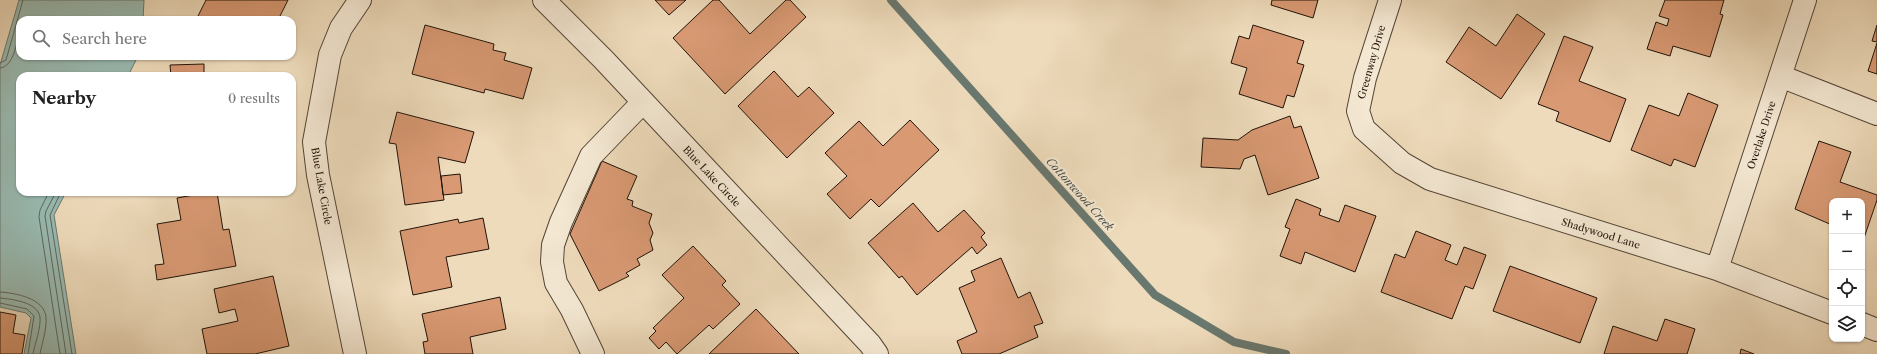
<!DOCTYPE html>
<meta charset="utf-8">
<style>
body{margin:0;font-family:"Libre Caslon Text",serif;background:#f2f2f2;color:#222}
.controls{position:absolute;right:12px;bottom:12px;display:grid;overflow:hidden;border-radius:8px;box-shadow:0 1px 3px #0004}
.controls button{width:36px;height:36px;display:grid;place-items:center;padding:0;border:0;border-bottom:1px solid #e0e0e0;background:#fff;color:#222;font:20px sans-serif}
.list{margin:0;padding:0;list-style:none}
h2{display:flex;justify-content:space-between;align-items:center;height:52px;margin:0;padding:0 16px;font-size:17px}
h2 small{font-size:13px;font-weight:400;color:#767676}
.icon{flex:none;width:22px;height:22px;fill:none;stroke:currentColor;stroke-width:2;stroke-linecap:round;stroke-linejoin:round}
.map{position:relative;flex:none;width:1877px;height:354px;overflow:hidden}
.search{position:absolute;background:#fff;box-shadow:0 1px 3px #0004;left:16px;top:16px;width:280px;height:44px;display:flex;align-items:center;gap:10px;box-sizing:border-box;padding:0 14px;border-radius:12px;color:#767676;font-size:15px}
.panel{position:absolute;background:#fff;box-shadow:0 1px 3px #0004;left:16px;top:72px;width:280px;height:124px;border-radius:12px}
.map>svg:first-child{display:block}
.water{fill:#99bbb3;stroke:#69786f}
.lines{fill:none;stroke-linecap:round;stroke-linejoin:round}
.shore{stroke:#5c675e;stroke-width:1}
.stream{stroke:#69786f;stroke-width:8}
.building{fill:#d89973;stroke:#201309}
.minor-casing{stroke:#544536;stroke-width:24}
.minor{stroke:#f4e8d3;stroke-width:22}
.labels{text-anchor:middle;stroke-width:4;stroke-linejoin:round;paint-order:stroke}
.street-label{font-size:10px;fill:#201309;stroke:#f4e8d3}
.water-label{font-size:11px;font-style:italic;fill:#4a4e44;stroke:#f4e8d3}
</style>
<div class="map">
<svg width="1877" height="354" viewBox="0 0 1877 354">
<rect width="100%" height="100%" fill="#eedbbb"/>
<filter id="stains"><feTurbulence type="fractalNoise" baseFrequency=".005" numOctaves="4"/><feColorMatrix values="0 0 0 0 .2 0 0 0 0 .09 0 0 0 0 .02 0 0 0 .5 -.17"/></filter>
<radialGradient id="worn" r=".72"><stop offset=".6" stop-color="#630" stop-opacity="0"/><stop offset="1" stop-color="#630" stop-opacity=".3"/></radialGradient>
<path class="water" d="M19,0H144L143,20H20V56H138L128,76H20V192H66L54,215L76,354H24L31,318L26,313L0,307V65Z"/>
<g class="lines">
<path class="shore" d="M0,63L6,60L23,0
M0,68C14,67 17,41 20,30
M49,192L40,210L39,217L60,354
M56,192L46,211L45,216L66,354
M61,192L50,215L72,354
M0,292C15,293 44,298 46,317C47,329 42,343 40,354
M0,298C11,299 38,302 40,317C41,328 35,343 33,354
M0,303L27,309L34,316L28,354"/>
<path class="stream" d="M891,0L1155,295L1234,342L1286,354"/>
</g>
<path class="building" d="M206,0H288L278,20L258,18L257,20H196Z
M655,0H686L669,15Z
M713,0H719L750,34L786,0H790L806,17L725,94L673,38Z
M1272,0H1318L1313,18L1271,5Z
M1665,0H1724L1720,14L1723,15L1710,57L1673,46L1670,56L1647,49L1656,22L1667,26L1669,19L1659,16Z
M1517,14L1545,34L1501,99L1446,62L1469,27L1496,46Z
M425,25L494,44L493,50L506,53L504,60L532,68L523,99L485,89L484,93L412,74Z
M1253,25L1304,41L1297,63L1304,65L1294,97L1287,95L1283,108L1239,94L1247,68L1231,63L1239,36L1249,39Z
M1877,25V42L1872,41Z
M1564,36L1593,47L1579,81L1626,99L1610,142L1556,121L1559,112L1538,104Z
M1877,43V74L1868,71Z
M204,64V76H171L170,65Z
M774,71L798,97L809,87L834,113L787,158L738,106Z
M1688,93L1718,105L1695,167L1674,159L1671,166L1631,150L1649,105L1679,116Z
M397,112L474,132L465,163L438,157L444,200L405,205L396,144L389,143Z
M1290,116L1294,128L1301,126L1319,178L1268,195L1255,155L1244,159L1240,169L1201,167L1203,138L1238,140L1252,130Z
M910,120L939,150L879,207L871,199L850,219L827,194L847,176L825,153L859,121L883,146Z
M1819,141L1851,152L1840,182L1877,195V200L1864,238L1862,237V201H1832V225L1795,209Z
M602,161L637,176L627,199L633,201L632,206L652,214L649,223L653,233L650,240L653,250L637,259L640,265L626,273L629,276L599,291L570,234Z
M460,174L462,193L443,195L441,176Z
M210,192H217L223,230L229,229L236,266L157,280L155,265L164,264L157,224L181,220L177,198Z
M1296,199L1321,209L1319,215L1339,222L1345,205L1376,216L1355,272L1305,252L1301,264L1280,256L1290,229L1285,227Z
M913,203L938,232L964,210L985,233L981,237L987,245L977,254L972,247L917,295L902,276L899,278L868,243Z
M483,218L489,249L446,257L452,287L413,295L400,231L458,219L459,223Z
M1416,231L1451,245L1445,260L1457,265L1464,247L1486,255L1473,289L1465,286L1452,319L1381,292L1395,254L1405,258Z
M693,246L726,281L722,285L740,304L713,329L709,325L677,354L666,342L659,349L649,338L656,331L653,328L684,298L662,275Z
M1001,258L1018,298L1030,292L1043,323L1034,326L1038,337L999,354H962L957,341L977,332L959,288L975,281L971,271Z
M1510,266L1597,298L1580,343L1493,311Z
M273,276L289,346L255,354H207L202,329L238,321L235,309L219,313L214,289Z
M500,297L506,329L470,337L473,354H425L423,342L428,341L422,314Z
M756,309L799,354H709Z
M0,312L16,315L13,333L25,335L22,354H0Z
M1665,319L1695,329L1687,354H1604L1613,326L1657,341Z
M1741,349L1754,354H1740Z"/>
<g class="lines">
<g class="minor-casing">
<path id="minor" d="M544,0L604,60L870,344L877,354
M1390,0L1365,78L1358,111L1364,129L1402,163L1430,179L1717,269L1832,313
M1780,76L1877,114
M1717,269L1805,0
M1862,324L1877,330
M355,354L318,175L314,142L330,55L341,28L360,0
M593,354L572,310L556,283L552,262L553,245L561,222L591,156L643,102"/>
</g>
<use href="#minor" class="minor"/>
</g>
<g class="labels">
<g class="street-label">
<text transform="translate(1371 62) rotate(-74)" y="4">Greenway Drive</text>
<text transform="translate(1761 135) rotate(-72)" y="4">Overlake Drive</text>
<text transform="translate(712 176) rotate(47)" y="4">Blue Lake Circle</text>
<text transform="translate(322 186) rotate(80)" y="4">Blue Lake Circle</text>
<text transform="translate(1601 233) rotate(17)" y="4">Shadywood Lane</text>
</g>
<g class="water-label">
<text transform="translate(1080 194) rotate(48)" y="4">Cottonwood Creek</text>
</g>
</g>
<rect width="100%" height="100%" filter="url(#stains)"/>
<rect width="100%" height="100%" fill="url(#worn)"/>
</svg>
<div class="controls">
<button>+</button>
<button>−</button>
<button><svg class="icon" aria-label="locate" viewBox="0 0 24 24"><circle cx="12" cy="12" r="6"/><path d="M12 2v4M12 18v4M2 12h4M18 12h4"/></svg></button>
<button><svg class="icon" aria-label="layers" viewBox="0 0 24 24"><path d="M12 4l9 5-9 5-9-5zM3 14l9 5 9-5"/></svg></button>
</div>
<div class="search"><svg class="icon" aria-label="search" viewBox="0 0 24 24"><circle cx="10" cy="10" r="6"/><path d="M15 15l6 6"/></svg>Search here</div>
<section class="panel">
<h2>Nearby<small>0 results</small></h2>
<ul class="list">
</ul>
</section>
</div>
